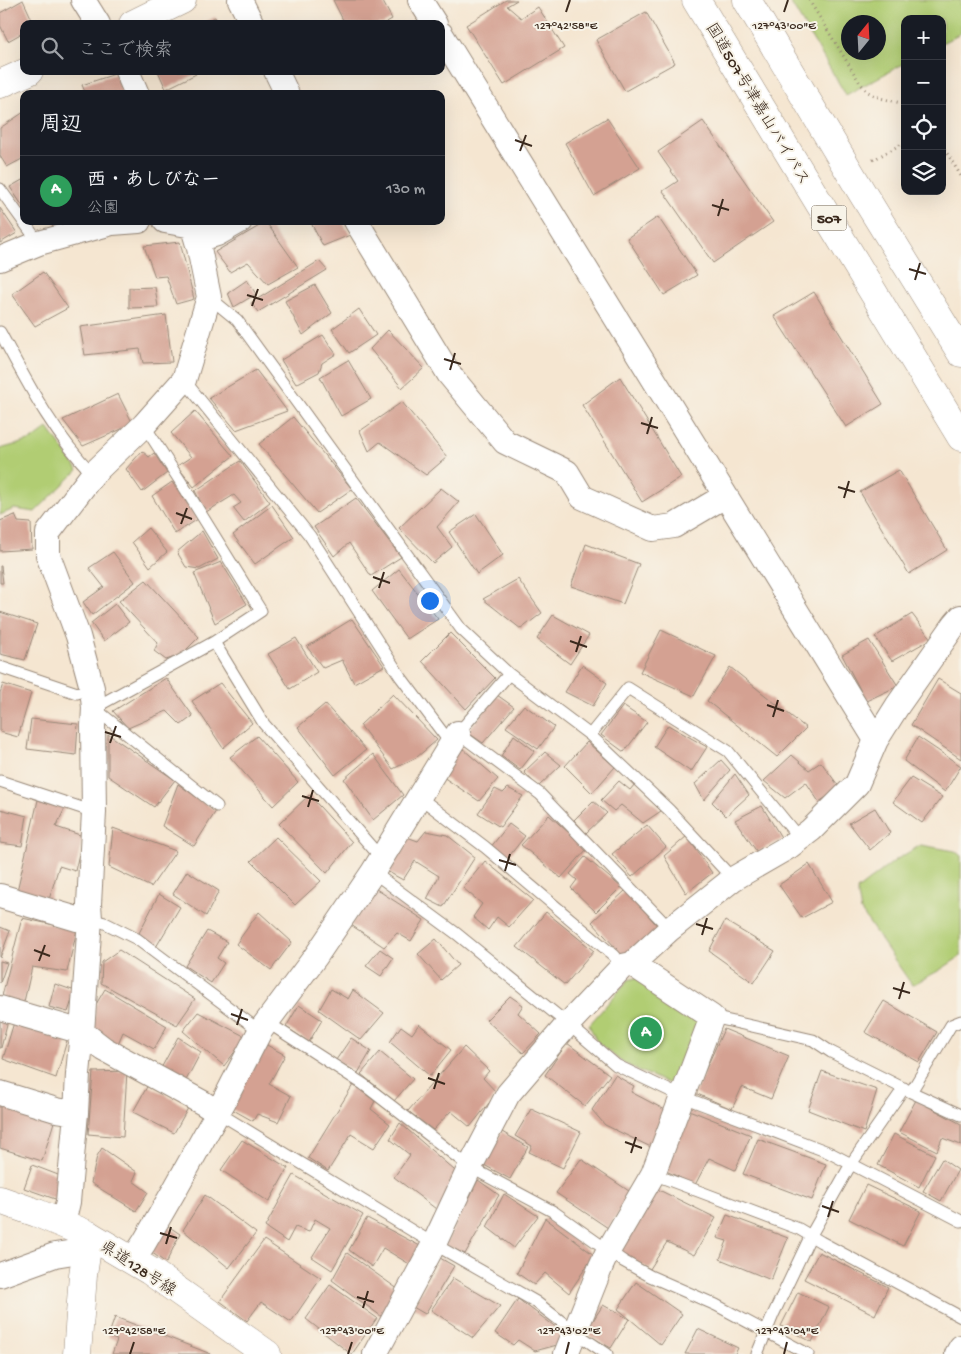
<!DOCTYPE html>
<html lang="ja">
<meta charset="utf-8">
<style>
body{margin:0;font-family:"Gochi Hand","Klee One",sans-serif;background:#242831;color:#f1f3f6}
.controls{position:absolute;right:15px;top:15px;display:grid;overflow:hidden;border-radius:10px;box-shadow:0 5px 20px #0002}
.controls button{width:45px;height:45px;display:grid;place-items:center;padding:0;border:0;border-bottom:1px solid #363941;background:#171b24;color:#f1f3f6;font:25px sans-serif}
.compass{position:absolute;left:841px;top:15px;width:45px;height:45px;border-radius:50%;background:#171b24;box-shadow:0 5px 20px #0002;rotate:18deg}
.you{position:absolute;left:429px;top:600px;width:18px;height:18px;margin:-12px;border:4px solid #fff;border-radius:50%;background:#1a73e8;box-shadow:0 0 0 8px #1a73e833}
.badge{display:grid;place-items:center;width:32px;height:32px;border-radius:50%;background:#c8321e;color:#fff;font-size:16px;font-weight:700}
.pin{position:absolute;translate:-50% -50%;border:2px solid #fff;box-shadow:0 1px 5px #0006}
.list{margin:0;padding:0;list-style:none}
h2{display:flex;justify-content:space-between;align-items:center;height:65px;margin:0;padding:0 20px;font-size:21px}
h2 small{font-size:16px;font-weight:400;color:#9ea1a6}
.list li{display:grid;grid-template-columns:32px 1fr auto;gap:15px;align-items:center;box-sizing:border-box;height:70px;padding:0 20px;border-top:1px solid #363941}
.list b{display:block;font-size:19px;white-space:nowrap}
.list p{margin:0;font-size:16px;white-space:nowrap;color:#9ea1a6}
.list em{font-size:16px;font-style:normal;color:#9ea1a6}
.icon{flex:none;width:28px;height:28px;fill:none;stroke:currentColor;stroke-width:2;stroke-linecap:round;stroke-linejoin:round}
.map{position:relative;flex:none;width:961px;height:1354px;overflow:hidden}
.search{position:absolute;background:#171b24;box-shadow:0 5px 20px #0002;left:20px;top:20px;width:425px;height:55px;display:flex;align-items:center;gap:12px;box-sizing:border-box;padding:0 18px;border-radius:10px;color:#9ea1a6;font-size:19px}
.panel{position:absolute;background:#171b24;box-shadow:0 5px 20px #0002;left:20px;top:90px;width:425px;height:135px;border-radius:10px}
.map>svg:first-child{display:block}
.green{fill:#b1cd73;stroke:#767c48;fill-rule:evenodd}
.building{fill:#d4a192}
.lines{fill:none;stroke-linecap:round;stroke-linejoin:round}
.service-casing{stroke:#988878;stroke-width:13}
.minor-casing{stroke:#988878;stroke-width:26}
.tertiary-casing{stroke:#988878;stroke-width:29}
.secondary-casing{stroke:#988878;stroke-width:29}
.trunk-casing{stroke:#988878;stroke-width:29}
.path{stroke:#988878;stroke-width:3;stroke-dasharray:1 4;stroke-linecap:butt}
.service{stroke:#fff;stroke-width:11}
.minor{stroke:#fff;stroke-width:24}
.tertiary{stroke:#fff;stroke-width:28}
.secondary{stroke:#fff;stroke-width:28}
.trunk{stroke:#fff;stroke-width:28}
.ticks{fill:none;stroke:#3b2a1e;stroke-width:2}
.labels{text-anchor:middle;stroke-width:4;stroke-linejoin:round;paint-order:stroke}
.shield{fill:#f7f3e8;stroke:#73665b;stroke-width:1}
.shield-label{font-size:15px;font-weight:bold;fill:#3b2a1e}
.street-label{font-size:16px;fill:#3b2a1e;stroke:#f7f3e8}
.ticks-label{font-size:12px;text-anchor:middle;fill:#3b2a1e;stroke:#f7f3e8;stroke-width:4;stroke-linejoin:round;paint-order:stroke}
</style>
<div class="map">
<svg width="961" height="1354" viewBox="0 0 961 1354">
<rect width="100%" height="100%" fill="#f7f3e8"/>
<filter id="ink" filterUnits="userSpaceOnUse"><feTurbulence type="fractalNoise" baseFrequency=".02" numOctaves="2"/><feDisplacementMap in="SourceGraphic" scale="10" xChannelSelector="R" yChannelSelector="G"/><feConvolveMatrix kernelMatrix="1 2 1 2 8 2 1 2 1" color-interpolation-filters="sRGB"/></filter>
<filter id="wash" filterUnits="userSpaceOnUse"><feTurbulence type="fractalNoise" baseFrequency=".0096" numOctaves="4" result="noise"/><feDisplacementMap in="SourceGraphic" scale="20" xChannelSelector="R" yChannelSelector="G"/><feGaussianBlur stdDeviation="1.12" result="paint"/><feColorMatrix in="noise" values="0 0 0 0 0 0 0 0 0 0 0 0 0 0 0 0 0 1.4 0 .05"/><feComposite in="paint" operator="in"/></filter>
<g filter="url(#wash)">
<rect width="100%" height="100%" fill="#f5e6d1"/>
<path class="green" d="M789,0H961V33L942,43V19H905V63L846,95ZM878,22V52H848V22Z
M48,428L78,470L35,512L14,509L0,515V449L32,440Z
M921,845L955,851L961,856V956L940,970L912,985L861,911L857,890L897,859Z
M639,977L701,1020L681,1089L631,1067L619,1060L597,1042L589,1025L628,980Z"/>
<g id="blocks">
<path class="building" d="M23,0L34,24H24V32L8,41L0,25V13Z
M333,0H382L392,19L383,24H345Z
M506,0H517L507,6L521,18L538,7L564,48L504,85L466,25Z
M646,12L675,63L625,91L596,40Z
M215,17L219,24H201Z
M158,71H195L196,74L166,89Z
M115,74L124,94H86L82,85Z
M24,112V161L22,159L7,167L0,156V128Z
M607,118L640,168L594,196L565,143Z
M703,121L773,222L713,263L663,191L678,181L658,152Z
M24,179V208L10,187Z
M0,208L17,233L0,243Z
M658,217L697,275L664,295L627,238Z
M54,221H80L62,233Z
M310,221H342L350,235L323,246Z
M266,222L298,267L268,284L248,262L230,272L215,252Z
M180,242L194,299L176,304L166,276L155,277L144,246Z
M319,261L327,270L258,312L251,303Z
M43,272L68,308L35,326L12,294Z
M247,280L256,294L234,307L228,293Z
M315,285L332,313L303,335L285,301Z
M155,287L158,307L129,308V288Z
M814,292L883,404L846,427L774,316Z
M359,309L376,335L349,353L332,329Z
M166,315L172,362L143,363L140,349L85,355L80,327Z
M388,330L424,368L402,388L370,349Z
M323,335L336,354L322,363L319,372L296,384L281,360Z
M348,360L371,399L341,416L320,377Z
M256,370L287,411L236,430L209,398Z
M620,377L681,477L642,502L582,405Z
M118,394L133,424L83,446L63,420Z
M402,402L447,457L426,475L380,442L369,451L360,431Z
M195,411L233,456L194,487L177,466L191,457L171,433Z
M293,417L352,489L317,513L259,444Z
M142,451L149,457L154,453L167,473L142,492L126,469Z
M240,461L270,502L244,522L233,508L241,503L234,495L206,512L195,491Z
M899,470L947,550L909,574L860,492Z
M172,482L198,519L175,534L152,496Z
M441,488L459,502L437,527L452,547L433,563L399,528Z
M356,498L401,557L371,576L349,543L334,556L314,527Z
M272,505L294,537L255,564L233,535Z
M476,514L503,555L477,574L449,532Z
M15,515L18,522L31,523L32,549L0,551V521Z
M148,528L167,552L150,567L132,542Z
M202,531L218,559L199,569L186,567L177,552Z
M586,544L639,564L623,604L571,586Z
M113,552L135,582L92,615L83,602L104,587L89,568Z
M221,562L247,604L215,623L194,573Z
M0,566H1L3,583H0Z
M399,569L438,619L407,639L372,591Z
M518,579L542,613L521,629L483,599Z
M146,580L199,637L181,655L166,660L154,651L158,643L119,601Z
M115,604L129,622L104,641L91,623Z
M0,612L37,624L25,660L0,654Z
M912,614L931,639L892,661L875,637Z
M553,615L589,635L570,664L537,639Z
M352,619L384,666L354,683L342,660L323,668L307,647Z
M661,630L716,656L694,696L640,672Z
M450,633L495,678L466,709L422,661Z
M296,638L317,672L290,689L268,654Z
M869,640L898,686L866,701L842,655Z
M582,665L607,683L593,706L565,692Z
M730,667L806,728L777,757L707,701Z
M166,678L193,716L181,725L167,711L128,728L113,711Z
M938,679L961,693V759L911,725Z
M220,683L252,723L223,748L192,701Z
M3,684L31,693L18,737L0,732V693Z
M393,694L437,740L417,757L393,769L360,725Z
M497,695L514,707L483,743L467,732Z
M325,704L366,750L335,775L298,727Z
M524,705L554,727L538,749L506,727Z
M623,706L647,722L624,752L601,735Z
M31,719L78,724L76,755L27,749Z
M668,725L707,747L691,772L654,747Z
M108,734L175,780L154,807L108,776Z
M514,735L535,751L520,770L501,756Z
M257,736L298,782L273,806L230,757Z
M918,737L961,766L945,792L904,761Z
M587,742L615,767L592,793L565,766Z
M456,743L498,779L479,801L437,773Z
M545,752L561,765L538,787L524,772Z
M373,754L403,795L373,820L344,779Z
M792,755L809,770L821,762L840,788L819,802L806,782L785,798L764,781Z
M721,760L730,770L704,800L695,784Z
M735,774L749,795L726,816L712,802Z
M911,778L942,797L922,823L893,802Z
M619,781L630,790L635,784L661,811L643,823L621,805L614,811L601,800Z
M178,784L216,811L194,846L162,826Z
M508,788L523,796L500,827L478,813L495,789L503,793Z
M309,795L352,842L327,873L279,824Z
M38,800L65,808L56,827L83,836L75,871L59,866L48,903L17,891Z
M593,801L607,813L586,833L574,820Z
M762,806L782,839L757,852L735,820Z
M875,808L890,833L870,850L849,823Z
M0,809L27,816L22,846L0,843Z
M549,815L587,849L561,878L521,845Z
M509,824L525,836L506,860L490,848Z
M647,825L666,847L632,877L612,854Z
M113,828L176,851L151,887L109,867Z
M426,831L447,835L475,857L443,907L427,899L439,876L415,861L403,880L383,869L404,836L418,841Z
M687,836L712,873L686,893L664,856Z
M276,837L321,881L295,905L251,861Z
M585,857L621,887L596,912L571,888L577,880L570,874Z
M485,861L533,900L509,927L497,917L488,930L473,917L482,904L463,888Z
M809,864L832,902L802,918L779,885Z
M187,871L219,891L206,916L173,894Z
M373,887L424,920L411,941L397,933L384,947L351,925Z
M626,890L661,930L627,960L592,922Z
M159,894L180,907L156,947L139,933Z
M259,912L292,942L271,970L236,944Z
M546,912L594,951L565,985L517,947Z
M22,918L77,930L67,972L32,967L23,1006L1,1000Z
M725,921L775,951L754,983L709,951Z
M0,927L10,931L0,958Z
M207,931L227,942L217,958L224,963L211,983L185,966Z
M436,939L458,965L441,980L418,954Z
M380,949L393,958L381,976L366,966Z
M119,950L195,999L177,1025L101,983L102,962Z
M0,961L7,963L0,983Z
M55,984L75,991L68,1012L49,1007Z
M105,989L167,1026L154,1049L123,1032L117,1046L94,1032L95,1006Z
M331,989L348,999L353,990L384,1013L361,1040L319,1010Z
M510,996L523,1005L518,1013L541,1034L523,1053L486,1020Z
M884,1001L937,1032L919,1062L865,1032Z
M299,1005L322,1020L309,1042L286,1027Z
M198,1012L246,1037L224,1066L183,1031Z
M0,1017L8,1020L1,1048H0Z
M15,1019L68,1037L56,1078L3,1059Z
M419,1024L451,1050L430,1076L390,1042L401,1026L412,1034Z
M724,1029L789,1056L771,1099L742,1087L732,1109L695,1093Z
M178,1037L201,1052L183,1086L159,1072Z
M351,1038L371,1051L358,1073L336,1060Z
M567,1043L610,1075L585,1106L545,1075Z
M265,1044L285,1055L269,1084L291,1096L278,1122L257,1114L253,1121L228,1107Z
M464,1047L489,1071L483,1078L497,1093L470,1127L451,1111L433,1130L408,1111Z
M380,1052L413,1079L394,1101L361,1074Z
M127,1071L123,1137L88,1134L93,1072Z
M822,1071L877,1090L864,1132L808,1110Z
M615,1075L634,1086L631,1092L669,1112L655,1149L605,1125L592,1110Z
M148,1085L188,1108L174,1133L133,1112Z
M353,1085L375,1101L371,1109L390,1124L374,1148L351,1134L328,1171L308,1158Z
M916,1100L961,1124V1145L942,1138L937,1151L899,1132Z
M0,1105L54,1122L42,1161L0,1148Z
M531,1109L581,1132L563,1168L529,1152L532,1146L515,1136Z
M689,1110L751,1135L735,1170L709,1158L695,1185L664,1170Z
M400,1123L462,1177L444,1215L394,1177L410,1155L390,1139Z
M502,1132L528,1147L510,1179L484,1165Z
M894,1134L935,1155L919,1187L878,1165Z
M758,1139L826,1164L812,1200L743,1174Z
M242,1140L288,1168L269,1202L221,1170Z
M102,1148L137,1172L133,1181L148,1192L136,1211L91,1183L97,1156Z
M581,1159L632,1193L608,1228L556,1193Z
M942,1159L958,1170L941,1201L923,1191Z
M32,1165L66,1178L58,1200L24,1188Z
M294,1175L363,1215L332,1270L312,1257L330,1228L315,1219L309,1232L295,1227L287,1242L265,1227Z
M478,1180L499,1195L465,1254L445,1245Z
M866,1185L921,1211L903,1246L849,1219Z
M657,1189L716,1218L694,1255L667,1242L650,1269L619,1253Z
M504,1194L538,1216L514,1248L487,1227Z
M205,1195L256,1233L229,1268L183,1230Z
M727,1215L788,1238L771,1280L720,1259L727,1241L717,1238Z
M367,1218L422,1247L411,1265L383,1248L372,1267L349,1250Z
M545,1218L594,1255L569,1293L545,1273L534,1285L517,1273Z
M162,1222L180,1234L166,1263L147,1249Z
M264,1240L321,1278L291,1322L261,1302L247,1321L220,1301Z
M819,1252L888,1287L875,1315L804,1279Z
M347,1253L402,1292L389,1322L332,1280Z
M440,1258L454,1266L425,1314L413,1307Z
M453,1278L500,1306L473,1338L431,1310Z
M636,1282L682,1314L661,1345L618,1309Z
M330,1285L377,1318L352,1354H351L306,1319Z
M798,1292L829,1307L812,1342L781,1326Z
M518,1299L565,1334L557,1345L535,1351L518,1340L513,1345L495,1333Z
M603,1305L629,1319L611,1348L585,1333Z
M115,1317L211,1354H112L117,1340L108,1337Z
M698,1329L738,1348L735,1354H685Z"/>
</g>
</g>
<g filter="url(#ink)">
<use href="#blocks" fill-opacity="0" stroke="#988878" stroke-width="1"/>
<g class="lines">
<g class="service-casing">
<path id="service" d="M0,189L39,243
M209,297L237,320L461,629L509,674L458,733L540,794L670,929
M0,332C27,382 53,434 93,474
M184,380L310,536L400,676L451,744
M144,425L186,490L261,611L214,642L94,708L217,806
M214,642L264,724L382,859
M0,667L77,693L92,688
M509,674L590,735L669,810L733,879
M590,735L628,688L728,751L799,838
M0,781L94,812
M419,797L485,847L613,955L623,966
M373,872L457,934L568,1024L616,1065L683,1097L828,1152L961,1221
M90,919L105,923L137,939L260,1031
M712,1017L813,1040L831,1052L911,1092L961,1115
M267,1022L363,1084L470,1167L554,1212L623,1261L650,1276L716,1305L808,1354
M911,1092L951,1025L961,1021
M217,1112L434,1244L536,1302L576,1333L607,1354
M653,1174L799,1229L821,1242L961,1317
M757,1354L773,1315L811,1235L851,1164L904,1088"/>
</g>
<g class="minor-casing">
<path id="minor" d="M83,0L98,24
M240,0L252,24
M420,0L435,24
M441,34L876,740
M127,71L137,94
M276,71L287,94
M165,221L193,226L207,237L217,234L240,221
M356,221L449,374L505,442L567,472L582,497L653,529L674,526L725,496
M0,259L39,243L112,223L139,221
M0,896L77,919H90
M0,1008L82,1032L104,1049L203,1103L217,1112
M0,1093L56,1110L76,1113
M63,1223L68,1202L76,1113L78,1074L82,1032L90,919L89,904L94,812L93,726L94,708L92,688L78,636L48,555V533L93,474L144,425L184,380L209,297L199,248L191,221
M132,1261L144,1243L174,1191L223,1103L260,1031L316,956L373,872L458,733
M0,1275L55,1255L86,1250
M375,1354L434,1244L470,1167L508,1094L568,1024L623,966L632,964L670,929L733,879L790,846L811,830L857,784L876,740L898,705L955,624L961,617
M566,1354L601,1266L608,1251L653,1174L712,1017L632,964
M957,1354L961,1347"/>
</g>
<g class="tertiary-casing">
<path id="tertiary" d="M133,24L182,0
M0,84L29,71
M77,1354L83,1275L89,1235"/>
</g>
<g class="secondary-casing">
<path id="secondary" d="M0,1200L37,1213L89,1235L150,1271L267,1354"/>
</g>
<g class="trunk-casing">
<path id="trunk" d="M696,0L961,437
M747,0L861,191L961,353"/>
</g>
<path class="path" d="M809,0L860,83L868,92L880,98L905,104
M942,145L961,176
M873,160L905,142"/>
<use href="#service" class="service"/>
<use href="#minor" class="minor"/>
<use href="#tertiary" class="tertiary"/>
<use href="#secondary" class="secondary"/>
<use href="#trunk" class="trunk"/>
</g>
</g>
<path class="ticks" d="M566,12L570,0M784,12L788,0M515,140L532,146M520,151L526,135M712,205L729,210M718,216L723,199M909,269L926,274M915,280L920,263M247,295L263,300M252,306L258,289M444,359L461,364M450,370L455,353M641,423L658,428M647,434L652,417M838,487L855,492M844,498L849,481M176,513L192,519M181,524L187,508M373,577L390,583M379,588L384,572M570,641L587,647M576,652L581,636M767,705L784,711M773,717L778,700M105,732L121,737M110,743L116,726M302,796L319,801M308,807L313,790M499,860L516,865M505,871L510,854M696,924L713,929M702,935L707,918M34,950L50,956M39,961L45,945M893,988L910,993M899,999L904,982M231,1014L248,1020M237,1025L242,1009M428,1078L445,1084M434,1089L439,1073M625,1142L642,1148M631,1153L636,1137M822,1206L839,1212M828,1217L833,1201M160,1233L177,1238M166,1244L171,1227M357,1297L374,1302M363,1308L368,1291M130,1354L134,1342M348,1354L352,1342M566,1354L569,1342M784,1354L787,1342"/>
<g class="labels">
<rect class="shield" x="811.5" y="205.5" width="35" height="25" rx="4"/>
<g class="shield-label">
<text x="829" y="223">507</text>
</g>
<g class="street-label">
<text transform="translate(759 103) rotate(59)" y="6">国道507号津嘉山バイパス</text>
<text transform="translate(139 1267) rotate(33)" y="6">県道128号線</text>
</g>
</g>
<g class="ticks-label">
<text x="566" y="29">127°42'58"E</text>
<text x="784" y="29">127°43'00"E</text>
<text x="134" y="1334">127°42'58"E</text>
<text x="352" y="1334">127°43'00"E</text>
<text x="569" y="1334">127°43'02"E</text>
<text x="787" y="1334">127°43'04"E</text>
</g>
</svg>
<div class="controls">
<button>+</button>
<button>−</button>
<button><svg class="icon" aria-label="locate" viewBox="0 0 24 24"><circle cx="12" cy="12" r="6"/><path d="M12 2v4M12 18v4M2 12h4M18 12h4"/></svg></button>
<button><svg class="icon" aria-label="layers" viewBox="0 0 24 24"><path d="M12 4l9 5-9 5-9-5zM3 14l9 5 9-5"/></svg></button>
</div>
<svg class="compass" viewBox="-18 -18 36 36"><path d="M0-13l5 13h-10z" fill="#e53935"/><path d="M0 13l5-13h-10z" fill="#9ea1a6"/></svg>
<div class="you"></div>
<div class="pin badge" style="left:646px;top:1033px;background:#2e9e5b">A</div>
<div class="search"><svg class="icon" aria-label="search" viewBox="0 0 24 24"><circle cx="10" cy="10" r="6"/><path d="M15 15l6 6"/></svg>ここで検索</div>
<section class="panel">
<h2>周辺<small></small></h2>
<ul class="list">
<li><span class="badge" style="background:#2e9e5b">A</span><div><b>西・あしびなー</b><p>公園</p></div><em>130 m</em></li>
</ul>
</section>
</div>
